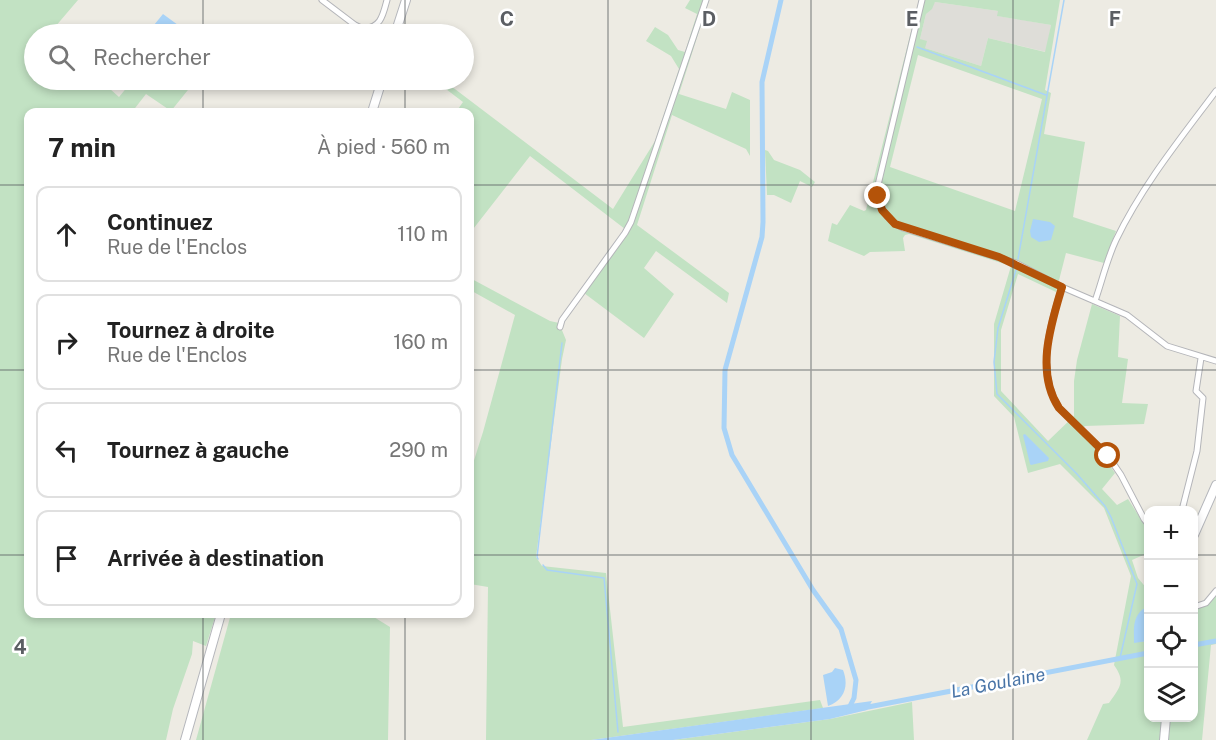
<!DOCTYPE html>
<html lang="fr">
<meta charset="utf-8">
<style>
body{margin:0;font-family:"Public Sans",sans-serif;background:#f2f2f2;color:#222}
.controls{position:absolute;right:18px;bottom:18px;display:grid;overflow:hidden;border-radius:12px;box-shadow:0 3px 9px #0003}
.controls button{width:54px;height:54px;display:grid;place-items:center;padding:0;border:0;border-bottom:2px solid #e0e0e0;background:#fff;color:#222;font:30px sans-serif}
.stop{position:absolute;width:18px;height:18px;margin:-14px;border:4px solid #b45309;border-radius:50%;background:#fff}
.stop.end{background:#b45309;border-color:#fff;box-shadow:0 2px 6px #0008}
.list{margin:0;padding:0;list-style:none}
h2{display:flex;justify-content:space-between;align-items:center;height:78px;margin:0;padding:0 24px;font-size:26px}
h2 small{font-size:20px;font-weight:400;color:#767676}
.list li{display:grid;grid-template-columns:39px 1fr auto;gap:18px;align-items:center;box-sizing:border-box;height:96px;margin:0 12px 12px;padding:0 12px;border:2px solid #e0e0e0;border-radius:12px}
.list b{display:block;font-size:22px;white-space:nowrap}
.list p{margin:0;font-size:20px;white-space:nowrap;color:#767676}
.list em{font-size:20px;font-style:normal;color:#767676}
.icon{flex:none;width:33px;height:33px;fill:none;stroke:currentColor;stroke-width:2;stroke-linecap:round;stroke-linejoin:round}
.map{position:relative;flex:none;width:1216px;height:740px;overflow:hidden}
.search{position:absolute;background:#fff;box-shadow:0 3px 9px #0003;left:24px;top:24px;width:450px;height:66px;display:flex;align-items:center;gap:15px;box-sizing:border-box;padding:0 21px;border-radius:33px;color:#767676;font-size:22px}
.panel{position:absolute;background:#fff;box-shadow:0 3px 9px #0003;left:24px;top:108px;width:450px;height:510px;border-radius:12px}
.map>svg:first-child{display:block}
.industrial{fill:#deddd8}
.green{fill:#c2e2c3;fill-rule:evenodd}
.water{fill:#a9d3f7}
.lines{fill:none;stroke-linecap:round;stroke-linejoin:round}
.stream{stroke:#a9d3f7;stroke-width:1.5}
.canal{stroke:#a9d3f7;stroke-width:5}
.street-casing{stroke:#b4b5b9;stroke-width:7}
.secondary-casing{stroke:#b5b7bc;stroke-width:10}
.street{stroke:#fff;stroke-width:5}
.secondary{stroke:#fff;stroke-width:8}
.route{stroke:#b45309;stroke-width:8}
.grid{fill:none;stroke:#5b5e63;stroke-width:1.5;stroke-opacity:0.55}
.labels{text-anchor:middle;stroke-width:5;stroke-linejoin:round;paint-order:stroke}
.water-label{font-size:18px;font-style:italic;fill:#4874a7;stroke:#fff}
.grid-label{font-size:20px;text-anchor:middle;font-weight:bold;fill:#5b5e63;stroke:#fff;stroke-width:5;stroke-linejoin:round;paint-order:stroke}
</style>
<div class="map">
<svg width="1216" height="740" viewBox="0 0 1216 740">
<rect width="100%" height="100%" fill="#edebe3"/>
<path class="industrial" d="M935,2L998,11V16L1051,25L1046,52L988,38L981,66L925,48L920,39L926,14Z"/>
<path class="green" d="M0,0H78L49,34H34V80H100L119,97L133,80H196L171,111L146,94L132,112H28V614H216L206,646L193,641L192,654L173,709L166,740H0Z
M690,0H709L679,94L726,109L732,92L750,100V156L746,149L672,115L637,225L729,293L727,303L656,251L644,268L674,294L644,338L580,290L625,229L530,156L470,233V112H456L463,102L434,80H443L613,209L655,141L679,69L671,56L646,41L655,27L668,35L678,50L685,52L697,14L685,8Z
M919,0H1060L1045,90L1051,93L1044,134L1085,142L1073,217L1116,231L1104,263L1066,253L1056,292L1018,274L1001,330V391L1048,441L1074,416V381L1077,360L1092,304L1120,316L1118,357L1128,359L1122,403L1148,404L1144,424L1085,426L1079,432L1101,454L1115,473L1102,489L1117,505L1128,499L1144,524L1148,528V553L1132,560L1138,578L1148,590V609H1143L1134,642L1148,641V718H1194V609C1204,609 1210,601 1216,594V644L1211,645L1202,740H1087L1103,704L1109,703C1120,687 1126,682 1114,665L1131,576L1104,508L1060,464L1028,473L1014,417L994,396V324L1011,266L909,234L905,235L903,238L905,251L870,252L864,256L828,241L832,223L837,225L850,205L864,211L866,210ZM935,2L998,11L997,16L1051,25L1045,52L988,38L981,66L925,48L927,41L920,39L926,14L932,9ZM918,55L1042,99L1015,211L890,167Z
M765,150L768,151L774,160L800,170L815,182L812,187L800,181L791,203L774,195H767Z
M470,278L550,321L559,323L566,340L562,359L536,557L542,566L606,573L623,727L820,700L823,708L591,740H486L488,587L470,584V473L483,432L515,315L470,290Z
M231,614H369L390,627L388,740H196Z
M912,702L914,740H673L830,719Z"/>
<path class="water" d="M163,14L178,25L172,34L165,31L161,33L154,25Z
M1033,219L1050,222L1055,226L1051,240L1039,242L1031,237L1030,231Z
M1025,434L1049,458L1048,461L1031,465L1030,464L1023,435Z
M1143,609H1148V641L1134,643C1134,630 1132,618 1143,609Z
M835,668L843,670C849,685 845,700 828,706L823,675L832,672Z
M872,701L867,710L830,719L673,740H591Z"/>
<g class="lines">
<path class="stream" d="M917,47L1046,95
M1018,259L1064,0
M1016,270L998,328L994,362L997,394L1077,474L1105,506L1111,517L1137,584L1120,658
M538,559L537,557L562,343
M543,565L547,570L604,578L618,732"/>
<path class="canal" d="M781,0L762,82L763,222L762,237L725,370L724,428L732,455L813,590L841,629L856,680L854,698L848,710
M1194,645L1216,641
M863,708L1148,653"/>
<g class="street-casing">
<path id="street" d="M322,0L355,25L363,29C381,28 383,15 387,0
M922,0L878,185C878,206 884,219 903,228L1016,263L1062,287L1127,315L1167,346L1216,361
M1062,287C1050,324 1036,371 1059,408L1108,456L1121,475L1144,519L1148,524
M1095,301C1102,281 1107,259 1116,240C1142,186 1180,139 1216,91
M560,327L562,320L625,233L631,222L706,0
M1182,510L1197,451L1203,398L1196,391L1201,358
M1194,607L1206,603L1216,591"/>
</g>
<g class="secondary-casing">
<path id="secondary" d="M395,34L406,0
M372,112L382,80
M1194,535L1216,485
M185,740L221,614
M1164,740L1166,718"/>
</g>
<use href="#street" class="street"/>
<use href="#secondary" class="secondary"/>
</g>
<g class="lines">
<path class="route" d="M878,196L882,210L895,224L999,257L1062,287C1051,324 1035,372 1059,408L1108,456"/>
</g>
<path class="grid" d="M203,0V34M405,0V34M608,0V740M811,0V740M1013,0V740M203,80V112M405,80V112M0,185H28M470,185H1216M0,370H28M470,370H1216M0,555H28M470,555H1148M1194,555H1216M203,614V740M405,614V740"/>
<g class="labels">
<g class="water-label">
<text transform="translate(998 683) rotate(-11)" y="6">La Goulaine</text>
</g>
</g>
<g class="grid-label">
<text x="507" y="26">C</text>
<text x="709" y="26">D</text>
<text x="912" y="26">E</text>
<text x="1115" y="26">F</text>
<text x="20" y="654">4</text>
</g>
</svg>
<div class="controls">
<button>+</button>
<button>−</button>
<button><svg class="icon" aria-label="locate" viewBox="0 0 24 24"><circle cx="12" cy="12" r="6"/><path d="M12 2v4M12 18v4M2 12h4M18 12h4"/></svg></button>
<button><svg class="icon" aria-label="layers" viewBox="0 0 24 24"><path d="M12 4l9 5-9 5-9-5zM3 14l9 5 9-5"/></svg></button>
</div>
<div class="stop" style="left:1108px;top:456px"></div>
<div class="stop end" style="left:878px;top:196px"></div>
<div class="search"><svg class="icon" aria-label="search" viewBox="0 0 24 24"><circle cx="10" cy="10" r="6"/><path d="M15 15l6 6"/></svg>Rechercher</div>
<section class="panel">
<h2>7 min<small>À pied · 560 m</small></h2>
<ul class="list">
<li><svg class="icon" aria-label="ahead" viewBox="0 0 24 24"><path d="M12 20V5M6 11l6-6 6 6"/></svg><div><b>Continuez</b><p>Rue de l'Enclos</p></div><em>110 m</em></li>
<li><svg class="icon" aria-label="right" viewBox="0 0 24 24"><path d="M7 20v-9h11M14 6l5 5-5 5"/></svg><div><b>Tournez à droite</b><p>Rue de l'Enclos</p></div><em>160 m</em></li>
<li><svg class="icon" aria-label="left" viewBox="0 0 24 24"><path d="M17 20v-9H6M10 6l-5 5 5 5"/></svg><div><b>Tournez à gauche</b></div><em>290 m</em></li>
<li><svg class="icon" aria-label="arrive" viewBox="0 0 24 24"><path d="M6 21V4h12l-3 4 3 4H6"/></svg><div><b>Arrivée à destination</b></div></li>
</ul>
</section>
</div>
